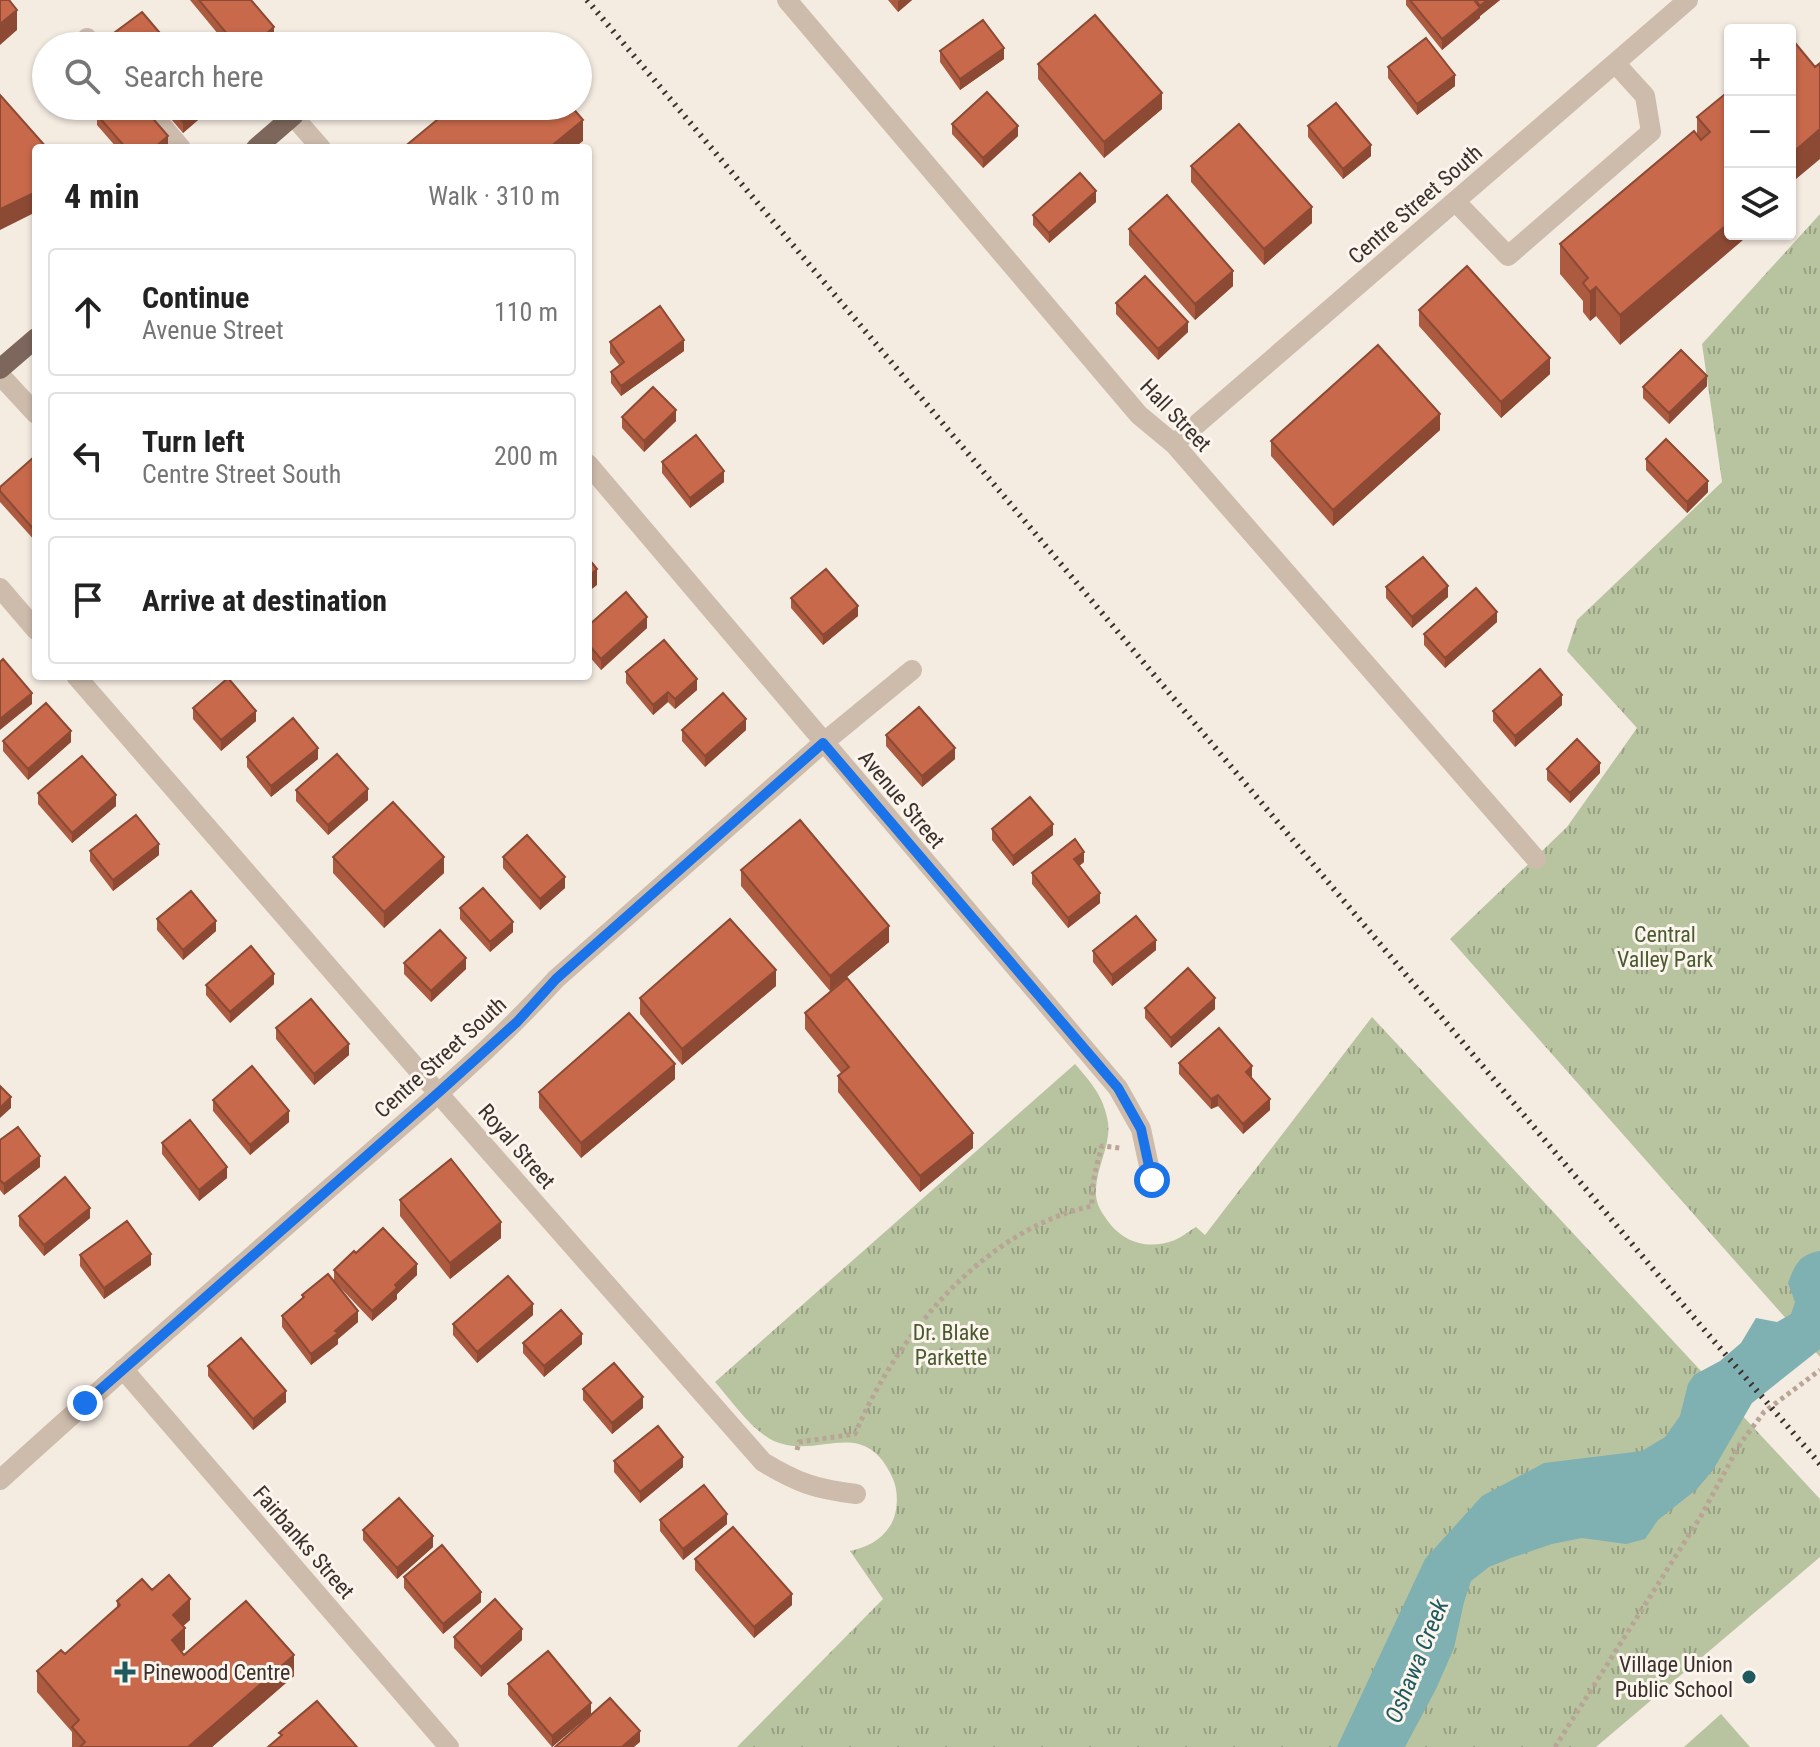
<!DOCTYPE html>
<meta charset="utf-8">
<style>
body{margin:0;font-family:"Roboto Condensed",sans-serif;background:#f2f2f2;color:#222}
.controls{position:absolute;right:24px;top:24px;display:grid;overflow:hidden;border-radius:8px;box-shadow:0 2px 6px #0004}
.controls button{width:72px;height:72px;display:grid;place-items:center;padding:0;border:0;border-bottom:2px solid #e0e0e0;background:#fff;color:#222;font:40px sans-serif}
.stop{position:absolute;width:24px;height:24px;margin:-18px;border:6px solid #1a73e8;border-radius:50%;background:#fff}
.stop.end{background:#1a73e8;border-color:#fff;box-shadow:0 2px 8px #0008}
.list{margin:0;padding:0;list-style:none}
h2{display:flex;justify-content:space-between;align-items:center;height:104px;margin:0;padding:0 32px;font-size:34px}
h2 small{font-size:26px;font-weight:400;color:#767676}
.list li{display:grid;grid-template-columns:52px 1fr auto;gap:24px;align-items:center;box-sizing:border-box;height:128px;margin:0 16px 16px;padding:0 16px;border:2px solid #e0e0e0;border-radius:8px}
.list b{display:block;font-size:30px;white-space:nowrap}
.list p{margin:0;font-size:26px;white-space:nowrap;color:#767676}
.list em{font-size:26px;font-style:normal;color:#767676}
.icon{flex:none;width:44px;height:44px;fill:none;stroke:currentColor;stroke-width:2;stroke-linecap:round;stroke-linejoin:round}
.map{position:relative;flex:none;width:1820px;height:1747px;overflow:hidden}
.search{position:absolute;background:#fff;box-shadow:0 2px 6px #0004;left:32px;top:32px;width:560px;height:88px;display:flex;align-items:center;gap:20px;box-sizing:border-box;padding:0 28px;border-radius:44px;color:#767676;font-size:30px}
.panel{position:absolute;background:#fff;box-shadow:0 2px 6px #0004;left:32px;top:144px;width:560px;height:536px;border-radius:8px}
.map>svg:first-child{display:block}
.park{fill:url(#park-tufts)}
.garden{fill:#b8c4a0}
.water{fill:#7fb0b2}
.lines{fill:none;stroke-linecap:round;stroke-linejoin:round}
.path{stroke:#b9a596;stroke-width:5;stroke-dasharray:4 4;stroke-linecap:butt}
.minor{stroke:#cdbbac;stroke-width:20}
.major{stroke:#7d675c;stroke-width:20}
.rail{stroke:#3b302b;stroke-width:6;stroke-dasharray:2 6;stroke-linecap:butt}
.wall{fill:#ac5a40}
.shaded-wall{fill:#8c4a34}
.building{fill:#c8694b;stroke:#8c4a34;stroke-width:2}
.route{stroke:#1a73e8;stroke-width:10}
.poi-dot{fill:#1f5a5e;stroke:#fbf5ee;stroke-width:3}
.labels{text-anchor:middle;stroke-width:6;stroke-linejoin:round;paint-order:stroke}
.street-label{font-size:22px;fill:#3b302b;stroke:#fbf5ee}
.park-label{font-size:22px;fill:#4a5a2e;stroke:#fbf5ee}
.poi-label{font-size:22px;fill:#3b302b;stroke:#fbf5ee;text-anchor:end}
.water-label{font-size:24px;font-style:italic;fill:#1f5a5e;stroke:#fbf5ee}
</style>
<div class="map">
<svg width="1820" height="1747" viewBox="0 0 1820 1747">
<defs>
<pattern id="park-tufts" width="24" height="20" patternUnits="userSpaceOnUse" patternTransform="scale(2)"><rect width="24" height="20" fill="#b8c4a0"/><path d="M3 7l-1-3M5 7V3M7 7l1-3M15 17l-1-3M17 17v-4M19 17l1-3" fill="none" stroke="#97a083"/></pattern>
</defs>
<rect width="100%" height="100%" fill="#f4ebe1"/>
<path class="park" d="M1820,214V1357L1450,939L1567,827L1637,728L1567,651L1577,620L1722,482L1702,344Z
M1372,1017L1820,1499V1557L1596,1747H737L883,1599L850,1551C867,1547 880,1541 890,1526C898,1514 899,1492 893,1479C863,1411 817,1464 770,1439C748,1426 732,1401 715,1382L1075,1064C1091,1082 1104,1097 1108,1122C1111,1145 1097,1166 1096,1189C1095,1200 1099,1209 1105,1217C1121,1242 1147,1251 1175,1240C1182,1237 1189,1231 1196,1227L1205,1235Z"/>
<path class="garden" d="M1721,1714L1750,1747H1684Z"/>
<path class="water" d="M1820,1251V1349L1752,1403L1713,1470L1697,1489L1658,1520L1645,1539L1626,1544L1582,1538L1552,1544L1511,1558L1489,1567L1471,1581L1464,1602L1454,1648L1436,1689L1405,1747H1337L1425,1559L1482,1496L1544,1463L1642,1451L1665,1437L1680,1416L1688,1384L1694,1375L1720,1361L1741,1343L1756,1318L1777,1322L1791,1314L1795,1302L1788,1283C1795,1265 1799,1254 1820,1251Z"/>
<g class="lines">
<path class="path" d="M797,1450L799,1442L855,1434C896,1337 983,1229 1092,1206C1091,1185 1096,1167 1102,1146L1120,1148
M1555,1747L1701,1516L1740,1444L1764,1412L1820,1370"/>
<path class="minor" d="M787,0L1139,415L1174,444L1536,859
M87,38L93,46
M145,106L181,148
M293,116L321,148
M1455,201L1508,256L1651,132L1645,96L1615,63
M0,375L36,414
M1174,444L1688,0
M588,464L1118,1088L1141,1129L1152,1180
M0,588L36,630
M76,676L438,1093L763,1462C798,1483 815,1489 856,1494
M123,1369L449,1747
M0,1480C107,1383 215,1288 324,1193C403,1124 485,1057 556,979L823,743L912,670"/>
<path class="major" d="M256,148L293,116
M0,369L36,338"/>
<path class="rail" d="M587,0L1701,1326L1820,1464"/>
</g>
<path class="wall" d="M190,0H251L274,37L264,46H228Z
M888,0H912L898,12Z
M1406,0H1500L1480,16V18L1442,50L1406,5Z
M110,36L171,46H110Z
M940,51L1004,59L960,90L940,62Z
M1038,64L1162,109L1104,158L1038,79Z
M1388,67L1455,86L1417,115L1388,78Z
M1730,90L1620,345L1596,316L1590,321L1583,312V301L1560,274V244L1697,135V117Z
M160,106H213V107L183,133Z
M97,115L168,147L117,148L97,125Z
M952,124L1018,136L983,168L952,134Z
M1308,126L1371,156L1343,179L1308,137Z
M1191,166L1312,223L1264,265L1191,182Z
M1096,202L1049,243L1033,225V215Z
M1129,229L1233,286L1195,320L1129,245Z
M1116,303L1188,332L1158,360L1116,314Z
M1419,310L1550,374L1501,418L1419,326Z
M610,342L684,351L621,396L611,383V372L620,366L610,353Z
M1707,386L1669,424L1643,398V387Z
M622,417L676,421L644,452L622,428Z
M1440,430L1333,526L1271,456V441Z
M36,458V542L0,502V487Z
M1646,459L1708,492L1687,513L1646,470Z
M662,462L724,482L690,508L662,473Z
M1386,587L1448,597L1412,628L1386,598Z
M791,598L858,616L823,645L791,608Z
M1497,622L1445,668L1424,645V634Z
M588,626L647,628L601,670L588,655Z
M626,672L697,690L675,709L668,702L653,715L626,683Z
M1562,705L1515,747L1493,721V711Z
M193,708L256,721L221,751L193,719Z
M682,730H746L705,767L682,741Z
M886,735L955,759L922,787L886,746Z
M3,741L71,742L28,780L3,751Z
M247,757L318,759L271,797L247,767Z
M1547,769L1600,773L1570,803L1547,780Z
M296,790L368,800L328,835L296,801Z
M38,793L116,806L72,843L38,804Z
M992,829L1053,835L1013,866L992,840Z
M90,851L159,855L113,891L90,861Z
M333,857L444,873L384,928L333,873Z
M503,857L565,888L540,910L503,868Z
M1084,862L1079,866L1100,903L1068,928L1032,884V873Z
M741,870L889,942L830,991L741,886Z
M460,908L513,932L490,952L460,919Z
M157,919L216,931L183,960L157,930Z
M1156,950L1112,986L1093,962V951Z
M404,963L466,969L431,1002L404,974Z
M274,984L230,1023L206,995V985Z
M776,986L682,1065L640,1014V998Z
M1145,1008L1215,1009L1171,1048L1145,1018Z
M805,1013L973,1148L920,1192L838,1092V1076L842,1074L805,1029Z
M276,1028L349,1055L314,1085L276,1039Z
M1179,1063L1252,1076L1251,1078L1270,1110L1243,1134L1218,1106L1211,1109L1179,1074Z
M675,1079L581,1158L539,1108V1092Z
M213,1100L289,1122L250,1155L213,1111Z
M0,1140L40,1167L4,1195L0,1190Z
M162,1143L227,1178L199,1201L162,1154Z
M400,1200L501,1238L450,1279L400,1216Z
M19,1216L90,1218L44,1256L19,1226Z
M356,1253L417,1275L397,1294V1299L372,1321L334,1281V1270Z
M80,1255L151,1265L104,1299L80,1266Z
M302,1295L358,1322L338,1339V1344L311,1365L282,1327V1316L302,1299Z
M533,1315L477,1363L453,1335V1324Z
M523,1343L582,1344L544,1377L523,1353Z
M208,1366L286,1402L253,1430L208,1376Z
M583,1389L643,1408L612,1434L583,1400Z
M614,1461L683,1467L640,1503L614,1472Z
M660,1520L727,1524L683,1560L660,1531Z
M363,1530L433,1547L397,1579L363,1540Z
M695,1559L792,1605L754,1638L695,1570Z
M404,1577L481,1602L443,1634L404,1588Z
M152,1590L190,1620L183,1626L185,1649L182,1652L184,1655L294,1676L212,1747H72V1732L37,1692V1671L65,1654L117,1609V1601Z
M454,1637L522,1640L481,1677L454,1648Z
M508,1684L591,1714L552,1747L508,1695Z"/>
<path class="shaded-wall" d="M900,0H912L898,12V1Z
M1487,0H1500L1480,16V6Z
M1480,8V18L1442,50V39Z
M17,10V30L0,45V24Z
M274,27V37L264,46H252Z
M1004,48V59L960,90V79Z
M1455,75V86L1417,115V104Z
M1162,93V109L1104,158V142Z
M202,106L213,107L183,133V122Z
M583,120V141L574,148H549Z
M1018,126V136L983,168V158Z
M1820,129V159L1790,184V155Z
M168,136V147L154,148Z
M1371,145V156L1343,179V169Z
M1096,191V202L1049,243V233Z
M36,192V212L0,230V209Z
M1312,207V223L1264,265V249Z
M1730,222V234H1750L1620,345V315Z
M1233,271V286L1195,320V304Z
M1596,287V316L1590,321V292Z
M1188,322V332L1158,360V349Z
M684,340V351L621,396V386Z
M1550,358V374L1501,418V402Z
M1707,376V386L1669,424V413Z
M676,410V421L644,452V441Z
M1440,414V430L1333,526V510Z
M724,471V482L690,508V498Z
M1708,481V492L1687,513V502Z
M597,569V585L588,592V577Z
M1448,586V597L1412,628V617Z
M858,606V616L823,645V635Z
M1497,612V622L1445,668V658Z
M647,617V628L601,670V659Z
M697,679V690L675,709V699Z
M668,692V702L653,715V705Z
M32,693V704L0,730V719Z
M1562,695V705L1515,747V736Z
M256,711V721L221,751V740Z
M746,719V730L705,767V756Z
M71,731V742L28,780V769Z
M318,748V759L271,797V786Z
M955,748V759L922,787V776Z
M1600,763V773L1570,803V793Z
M368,789V800L328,835V825Z
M116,795V806L72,843V833Z
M1053,824V835L1013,866V856Z
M159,844V855L113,891V880Z
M1084,852V862L1074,870V859Z
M444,857V873L384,928V912Z
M565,877V888L540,910V899Z
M1100,893V903L1068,928V918Z
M216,921V931L183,960V950Z
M513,922V932L490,952V942Z
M889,926V942L830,991V976Z
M1156,940V950L1112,986V975Z
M466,958V969L431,1002V991Z
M776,970V986L682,1065V1049Z
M274,974V984L230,1023V1012Z
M1215,998V1009L1171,1048V1038Z
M349,1044V1055L314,1085V1074Z
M675,1064V1079L581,1158V1143Z
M1252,1066V1076L1246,1082V1072Z
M1218,1095V1106L1211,1109V1099Z
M11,1097V1108L0,1118V1108Z
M1270,1099V1110L1243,1134V1124Z
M289,1111V1122L250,1155V1145Z
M973,1133V1148L920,1192V1176Z
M40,1156V1167L4,1195V1184Z
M227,1167V1178L199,1201V1190Z
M90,1208V1218L44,1256V1245Z
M501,1222V1238L450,1279V1263Z
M151,1254V1265L104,1299V1288Z
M417,1264V1275L397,1294V1299L372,1321V1311L395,1285Z
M533,1304V1315L477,1363V1352Z
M358,1311V1322L338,1339V1344L311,1365V1354L335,1331Z
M582,1334V1344L544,1377V1366Z
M286,1391V1402L253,1430V1419Z
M643,1397V1408L612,1434V1423Z
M683,1457V1467L640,1503V1492Z
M727,1514V1524L683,1560V1549Z
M433,1536V1547L397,1579V1568Z
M481,1592V1602L443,1634V1624Z
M792,1594V1605L754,1638V1627Z
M190,1599V1620L173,1635V1615Z
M185,1628V1649L172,1660V1640Z
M522,1629V1640L481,1677V1667Z
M294,1655V1676L212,1747H188Z
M591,1703V1714L552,1747V1736Z
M640,1731V1742L634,1747H622Z"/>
<path class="building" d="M0,0H9L17,10L0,24Z
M199,0H251L274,27L252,46H237Z
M1410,0H1474L1480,8L1442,39Z
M1476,0H1487L1480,6Z
M142,12L171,46H119L110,36Z
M1095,15L1162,93L1104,142L1038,64Z
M983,20L1004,48L960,79L940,51Z
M1426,38L1455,75L1417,104L1388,67Z
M1791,38L1815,67L1820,63V129L1790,155Z
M1730,90V222L1620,315L1596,287L1590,292L1583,283L1588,278L1560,244L1694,131L1701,140L1710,132L1697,117Z
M987,92L1018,126L983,158L952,124Z
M0,95L47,148H36V192L0,209Z
M1336,103L1371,145L1343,169L1308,126Z
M107,106H142L168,136L154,148H126L97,115Z
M169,106H202L183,122Z
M454,106H571L583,120L549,148H403Z
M1239,124L1312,207L1264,249L1191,166Z
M1080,173L1096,191L1049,233L1033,215Z
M1167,195L1233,271L1195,304L1129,229Z
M1467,266L1550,358L1501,402L1419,310Z
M1145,276L1188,322L1158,349L1116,303Z
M660,306L684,340L621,386L611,372L624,362L610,342Z
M1378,345L1440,414L1333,510L1271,441Z
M1681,350L1707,376L1669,413L1643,387Z
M653,387L676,410L644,441L622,417Z
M696,435L724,471L690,498L662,462Z
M1666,439L1708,481L1687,502L1646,459Z
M35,456L36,458V532L0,491V487Z
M1423,557L1448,586L1412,617L1386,587Z
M588,558L597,569L588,577Z
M826,569L858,606L823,635L791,598Z
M1476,588L1497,612L1445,658L1424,634Z
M626,592L647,617L601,659L588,644V626Z
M664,640L697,679L675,699L668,692L653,705L626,672Z
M3,659L32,693L0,719V662Z
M1540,669L1562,695L1515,736L1493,711Z
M228,678L256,711L221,740L193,708Z
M723,693L746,719L705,756L682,730Z
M46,703L71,731L28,769L3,741Z
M919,707L955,748L922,776L886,735Z
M293,718L318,748L271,786L247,757Z
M1577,739L1600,763L1570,793L1547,769Z
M337,754L368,789L328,825L296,790Z
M82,756L116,795L72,833L38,793Z
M1030,797L1053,824L1013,856L992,829Z
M393,802L444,857L384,912L333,857Z
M136,815L159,844L113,880L90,851Z
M800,820L889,926L830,976L741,870Z
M527,835L565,877L540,899L503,857Z
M1075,839L1084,852L1074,859L1100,893L1068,918L1032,873Z
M483,888L513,922L490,942L460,908Z
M191,891L216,921L183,950L157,919Z
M1136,916L1156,940L1112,975L1093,951Z
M730,919L776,970L682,1049L640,998Z
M440,930L466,958L431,991L404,963Z
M251,946L274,974L230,1012L206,985Z
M1188,968L1215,998L1171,1038L1145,1008Z
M847,978L973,1133L920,1176L838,1076L849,1067L805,1013Z
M311,999L349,1044L314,1074L276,1028Z
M629,1013L675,1064L581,1143L539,1092Z
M1219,1028L1252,1066L1246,1072L1270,1099L1243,1124L1218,1095L1211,1099L1179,1063Z
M252,1066L289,1111L250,1145L213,1100Z
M0,1086L11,1097L0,1108Z
M190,1120L227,1167L199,1190L162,1143Z
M18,1127L40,1156L4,1184L0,1180V1140Z
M451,1159L501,1222L450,1263L400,1200Z
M65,1177L90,1208L44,1245L19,1216Z
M127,1221L151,1254L104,1288L80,1255Z
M383,1228L417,1264L395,1285L397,1288L372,1311L334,1270L354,1251L356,1253Z
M328,1274L358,1311L335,1331L338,1333L311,1354L282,1316L304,1297L302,1295Z
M508,1276L533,1304L477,1352L453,1324Z
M561,1310L582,1334L544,1366L523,1343Z
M241,1338L286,1391L253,1419L208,1366Z
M614,1363L643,1397L612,1423L583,1389Z
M658,1426L683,1457L640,1492L614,1461Z
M704,1485L727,1514L683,1549L660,1520Z
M399,1498L433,1536L397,1568L363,1530Z
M733,1527L792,1594L754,1627L695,1559Z
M442,1545L481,1592L443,1624L404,1577Z
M169,1575L190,1599L173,1615L185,1628L172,1640L184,1655L246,1601L294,1655L188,1747H80L85,1742L72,1727L79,1720L37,1671L61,1650L65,1654L120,1605L117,1601L142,1579L152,1590Z
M495,1599L522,1629L481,1667L454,1637Z
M548,1651L591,1703L552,1736L508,1684Z
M610,1698L640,1731L622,1747H555Z
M317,1701L357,1747H268L282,1735L279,1733Z"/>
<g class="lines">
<path class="route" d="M85,1403L438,1093L517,1022L556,979L823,743L1118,1088L1141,1129L1152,1180"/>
</g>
<g class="poi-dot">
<path d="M121 1660h8v8h8v8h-8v8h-8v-8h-8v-8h8z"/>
<circle cx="1749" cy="1677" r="8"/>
</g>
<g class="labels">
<g class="street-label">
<text transform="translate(1415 204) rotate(-41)" y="8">Centre Street South</text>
<text transform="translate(1176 415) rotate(46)" y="8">Hall Street</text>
<text transform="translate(902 799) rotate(50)" y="8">Avenue Street</text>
<text transform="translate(440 1057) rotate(-42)" y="8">Centre Street South</text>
<text transform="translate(517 1146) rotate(49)" y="8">Royal Street</text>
<text transform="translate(304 1542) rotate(49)" y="8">Fairbanks Street</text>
</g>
<g class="park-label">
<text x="1665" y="942">Central<tspan x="1665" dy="25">Valley Park</tspan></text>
<text x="951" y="1340">Dr. Blake<tspan x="951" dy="25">Parkette</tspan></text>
</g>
<g class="poi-label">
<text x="1733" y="1672">Village Union<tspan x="1733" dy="25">Public School</tspan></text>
<text x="143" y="1680" text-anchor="start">Pinewood Centre</text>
</g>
<g class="water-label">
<text transform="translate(1417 1661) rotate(-68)" y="8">Oshawa Creek</text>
</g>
</g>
</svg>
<div class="controls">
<button>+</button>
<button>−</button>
<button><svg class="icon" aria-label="layers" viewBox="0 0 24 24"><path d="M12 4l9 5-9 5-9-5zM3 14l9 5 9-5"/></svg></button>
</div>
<div class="stop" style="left:1152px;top:1180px"></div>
<div class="stop end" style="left:85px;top:1403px"></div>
<div class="search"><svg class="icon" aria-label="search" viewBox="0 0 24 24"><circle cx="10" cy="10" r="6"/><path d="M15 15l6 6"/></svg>Search here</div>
<section class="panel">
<h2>4 min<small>Walk · 310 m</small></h2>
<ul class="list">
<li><svg class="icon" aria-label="ahead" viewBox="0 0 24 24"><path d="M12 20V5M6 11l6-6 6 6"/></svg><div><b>Continue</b><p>Avenue Street</p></div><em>110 m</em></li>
<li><svg class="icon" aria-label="left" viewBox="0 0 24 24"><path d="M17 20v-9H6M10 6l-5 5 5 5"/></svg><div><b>Turn left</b><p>Centre Street South</p></div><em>200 m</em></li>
<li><svg class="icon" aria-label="arrive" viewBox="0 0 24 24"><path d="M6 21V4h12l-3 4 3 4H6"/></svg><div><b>Arrive at destination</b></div></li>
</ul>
</section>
</div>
